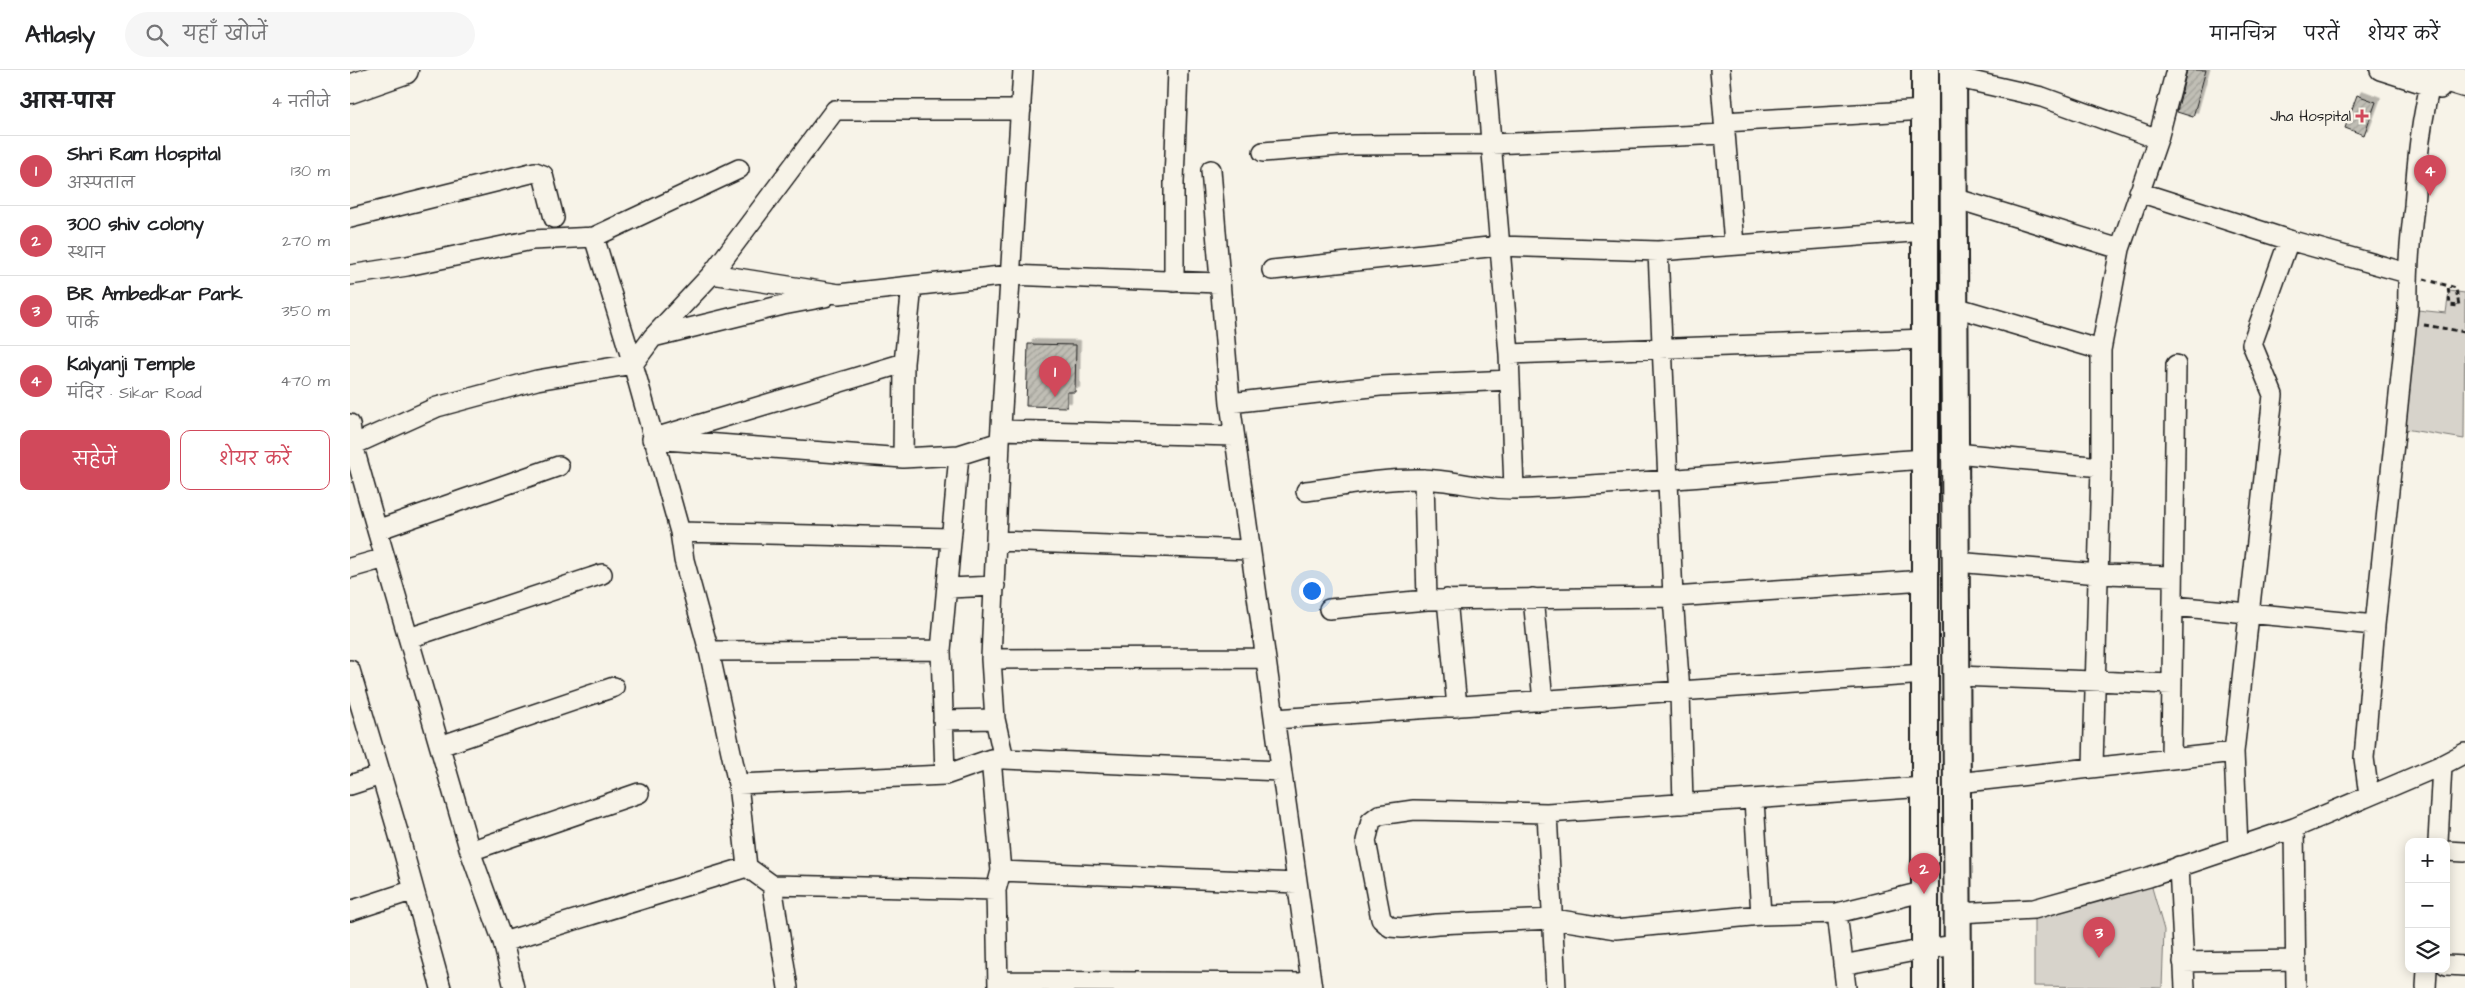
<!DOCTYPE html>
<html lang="hi">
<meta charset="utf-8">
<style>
body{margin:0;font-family:"Architects Daughter","Playpen Sans Deva",sans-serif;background:#f6f6f6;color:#202124}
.controls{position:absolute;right:15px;bottom:15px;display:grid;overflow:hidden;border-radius:10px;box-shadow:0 2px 12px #0003}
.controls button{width:45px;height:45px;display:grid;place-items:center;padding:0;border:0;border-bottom:1px solid #e0e0e0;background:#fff;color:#202124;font:25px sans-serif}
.you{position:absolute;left:961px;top:520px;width:18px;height:18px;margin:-12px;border:4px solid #fff;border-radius:50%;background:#1a73e8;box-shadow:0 0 0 8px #1a73e833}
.badge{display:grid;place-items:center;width:32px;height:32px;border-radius:50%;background:#d1495b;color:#fff;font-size:16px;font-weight:700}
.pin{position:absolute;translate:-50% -41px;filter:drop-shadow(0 1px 2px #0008)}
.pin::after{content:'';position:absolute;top:26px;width:18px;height:15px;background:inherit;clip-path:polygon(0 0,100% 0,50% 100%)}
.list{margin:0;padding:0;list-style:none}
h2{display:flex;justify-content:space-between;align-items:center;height:65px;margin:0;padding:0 20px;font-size:21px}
h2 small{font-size:16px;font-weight:400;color:#757577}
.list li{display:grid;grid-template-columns:32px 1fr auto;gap:15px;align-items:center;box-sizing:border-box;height:70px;padding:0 20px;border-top:1px solid #e0e0e0}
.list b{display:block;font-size:19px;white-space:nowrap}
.list p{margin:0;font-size:16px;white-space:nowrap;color:#757577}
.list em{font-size:16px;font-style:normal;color:#757577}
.actions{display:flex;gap:10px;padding:15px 20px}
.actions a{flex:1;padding:11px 0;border:1px solid #d1495b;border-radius:10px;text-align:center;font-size:18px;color:#d1495b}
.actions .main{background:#d1495b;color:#fff}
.icon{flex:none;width:28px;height:28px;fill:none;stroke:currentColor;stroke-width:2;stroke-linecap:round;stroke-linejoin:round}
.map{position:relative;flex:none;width:2115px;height:918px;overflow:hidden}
header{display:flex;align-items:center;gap:30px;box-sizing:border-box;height:70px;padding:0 25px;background:#fff;border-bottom:1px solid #e0e0e0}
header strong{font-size:24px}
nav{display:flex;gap:28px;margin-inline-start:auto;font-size:18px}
.search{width:350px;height:45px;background:#f6f6f6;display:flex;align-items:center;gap:12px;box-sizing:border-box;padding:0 18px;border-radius:28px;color:#757577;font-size:19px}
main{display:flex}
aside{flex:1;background:#fff}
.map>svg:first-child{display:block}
.green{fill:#d7d3cb;stroke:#7a7874}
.building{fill:url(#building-hatch);stroke:#1c1c1c;filter:url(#shadow)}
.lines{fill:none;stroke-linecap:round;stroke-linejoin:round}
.street-casing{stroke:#1c1c1c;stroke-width:22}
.secondary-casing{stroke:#1c1c1c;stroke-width:30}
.primary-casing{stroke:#1c1c1c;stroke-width:31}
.path{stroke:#1c1c1c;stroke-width:3;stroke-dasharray:5 4;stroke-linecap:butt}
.street{stroke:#f7f3e8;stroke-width:19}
.secondary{stroke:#f7f3e8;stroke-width:26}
.primary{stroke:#f7f3e8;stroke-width:28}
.poi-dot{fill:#d1495b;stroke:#f7f3e8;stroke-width:2}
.labels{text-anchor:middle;stroke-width:5;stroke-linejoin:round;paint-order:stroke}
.poi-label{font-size:15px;fill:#1c1c1c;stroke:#f7f3e8;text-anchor:end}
</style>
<header>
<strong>Atlasly</strong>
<div class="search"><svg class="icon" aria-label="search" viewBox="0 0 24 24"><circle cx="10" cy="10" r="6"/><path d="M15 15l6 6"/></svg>यहाँ खोजें</div>
<nav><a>मानचित्र</a><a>परतें</a><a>शेयर करें</a></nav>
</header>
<main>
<aside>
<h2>आस-पास<small>4 नतीजे</small></h2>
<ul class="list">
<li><span class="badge">1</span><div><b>Shri Ram Hospital</b><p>अस्पताल</p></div><em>130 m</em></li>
<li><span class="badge">2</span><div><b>300 shiv colony</b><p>स्थान</p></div><em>270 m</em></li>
<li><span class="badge">3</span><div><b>BR Ambedkar Park</b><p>पार्क</p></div><em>350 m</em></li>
<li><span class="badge">4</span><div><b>Kalyanji Temple</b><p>मंदिर · Sikar Road</p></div><em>470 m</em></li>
</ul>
<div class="actions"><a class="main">सहेजें</a><a>शेयर करें</a></div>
</aside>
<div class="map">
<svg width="2115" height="918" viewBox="0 0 2115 918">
<defs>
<pattern id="building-hatch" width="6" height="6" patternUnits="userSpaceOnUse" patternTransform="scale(1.25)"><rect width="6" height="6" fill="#c0beb5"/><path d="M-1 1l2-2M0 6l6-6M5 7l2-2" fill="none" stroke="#a4a39b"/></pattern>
<filter id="shadow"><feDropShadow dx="4.5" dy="-4.5" stdDeviation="0" flood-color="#0004"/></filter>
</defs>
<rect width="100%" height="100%" fill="#f7f3e8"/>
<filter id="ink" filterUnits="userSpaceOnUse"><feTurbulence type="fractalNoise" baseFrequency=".02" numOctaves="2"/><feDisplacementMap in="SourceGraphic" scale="10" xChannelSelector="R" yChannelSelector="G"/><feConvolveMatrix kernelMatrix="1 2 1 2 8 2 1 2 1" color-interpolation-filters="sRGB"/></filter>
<g filter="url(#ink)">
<path class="green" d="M2099,221L2115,223L2114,369L2049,358L2058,239L2096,243Z
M1799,807L1814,860L1812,918L1684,916V839Z"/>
<path class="building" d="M1837,0H1856L1843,47L1827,42Z
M2007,25L2026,32L2014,65L1995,58Z
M678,274L726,275L725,322H717V337L676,336Z"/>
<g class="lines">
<g class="street-casing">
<path id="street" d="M1135,0L1159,284L1164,419
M1370,0L1384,175
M2030,0L2090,19
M1604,7L1692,27L1808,69
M1374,52L1575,40
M913,82L1003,75L1141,74L1375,64
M861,100L880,333L962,918
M1789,122L1939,170
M1604,128L1770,179
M0,148L185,102L193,105L204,148
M1308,181L1323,527L1330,622L1333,734
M922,200L1148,176L1308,181L1562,162L1575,158
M362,204L489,224L660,205L868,213
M0,205L57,196L182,170L244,167L389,99
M824,212V112L828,0
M1605,237L1751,280
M303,267L433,235L475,227
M1159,284L1575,269
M880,333L1030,316L1160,310
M0,354L3,375L27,460L120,781L153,872L164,918
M651,360L884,366
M311,366L554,293
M302,369L553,388L609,385L650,372
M3,375L87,337L187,310L283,294L244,167
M1606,383L1751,397
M553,388L554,293L562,216
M1074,409L1077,530
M956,421C994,416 1033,408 1072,409C1104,410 1135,420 1167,419C1303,414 1439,398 1575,389
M27,460L209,396
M330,462L600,468
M647,471L900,480
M1606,492L1749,504L1823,506
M0,498L35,488
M599,518L645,516
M1183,528L1193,631
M1097,529L1107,637
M1823,536L2025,555
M979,539L1077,530L1323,527L1575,510
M59,568L252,504
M359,581L591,580
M641,589L915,588
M0,600L48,762L91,918
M1607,606L1822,614
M925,649L1575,604
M593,650L645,649
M90,676L264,617
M1821,688L1826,295
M654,689L930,701
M1743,696L1751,397V280L1770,179L1808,69L1826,0
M595,705L591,580L609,385
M1607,713L1884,682
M388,714L595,705L641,689
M0,715L31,705
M1575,717L1197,743L1064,740L1029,745L1021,751L1016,771L1031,849L1040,857L1052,858L1087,854L1204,849L1266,859L1411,845L1487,843L1576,821
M2019,726L2014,688L2025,555L2058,239C2057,204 2060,170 2064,136C2067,91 2071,47 2083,4
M1404,730L1411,845
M1197,743L1206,918
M1944,758L1946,918
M2088,772L2092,695
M1888,777L1884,682L1923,325L1902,274L1939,170L2057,203
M120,781L289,723
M2096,781L2115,782
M1829,796L1835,918
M651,801L947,813
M422,815L646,820
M0,841L64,820
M1487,843L1496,918
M1608,843L1684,839L1799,807L1944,758L2092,695L2115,683
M153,872L397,797
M1833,892L1945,890
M1493,895L1575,879L1608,875
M2096,895L2115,896
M648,911L961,913
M438,918L422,815L397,797L388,714L359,581L334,490L330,462L283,294L303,267L362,204L485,40H671
M648,918L646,820L651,801L641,689H654L645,649L641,589L650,372L673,0
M2076,918L2077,899"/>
</g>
<g class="secondary-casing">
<path id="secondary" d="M1603,0L1608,918
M1575,918V0"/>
</g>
<g class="primary-casing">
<path id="primary" d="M2072,0L2115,13
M0,19L54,0"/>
</g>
<path class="path" d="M2074,209L2106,218L2109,236L2100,235L2098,217
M2074,255L2115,262"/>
<use href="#street" class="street"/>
<use href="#secondary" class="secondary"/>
<use href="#primary" class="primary"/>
</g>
</g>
<path class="poi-dot" d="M2009.5 38.5h5v5h5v5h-5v5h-5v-5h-5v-5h5z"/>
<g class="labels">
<g class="poi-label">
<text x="2001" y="51">Jha Hospital</text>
</g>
</g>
</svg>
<div class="controls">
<button>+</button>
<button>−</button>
<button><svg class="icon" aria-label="layers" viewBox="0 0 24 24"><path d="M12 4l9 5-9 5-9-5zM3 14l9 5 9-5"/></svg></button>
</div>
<div class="you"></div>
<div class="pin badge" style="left:705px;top:327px">1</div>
<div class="pin badge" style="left:1574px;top:824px">2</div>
<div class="pin badge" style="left:1749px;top:888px">3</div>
<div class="pin badge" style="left:2080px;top:126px">4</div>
</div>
</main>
